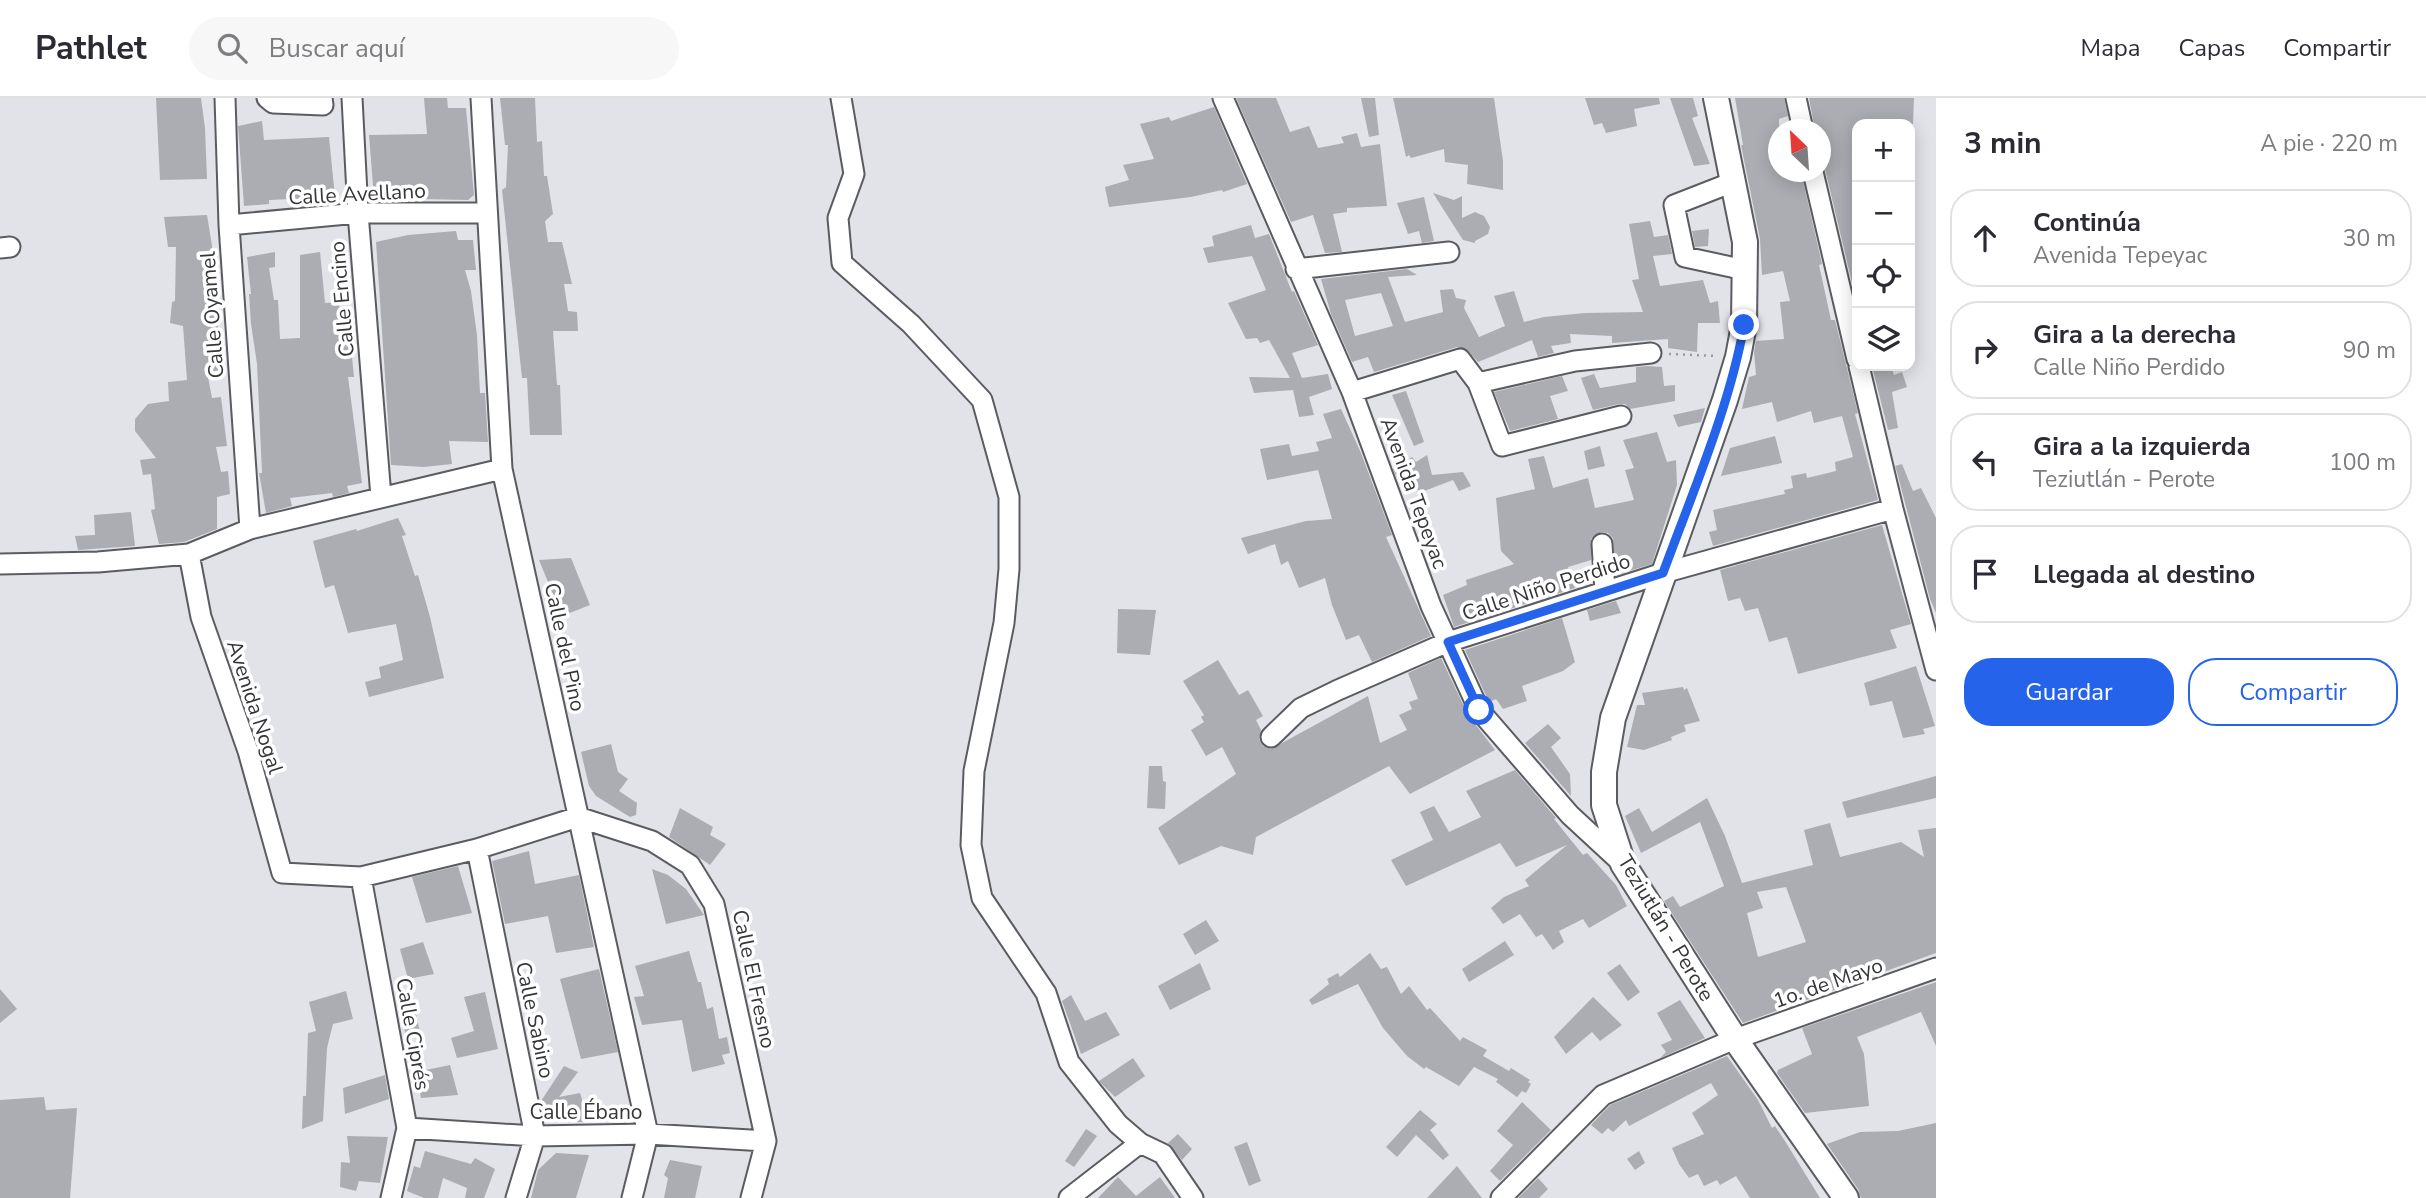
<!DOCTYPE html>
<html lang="es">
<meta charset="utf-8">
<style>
body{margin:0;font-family:"Nunito Sans",sans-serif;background:#f7f7f7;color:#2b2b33}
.controls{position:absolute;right:21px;top:21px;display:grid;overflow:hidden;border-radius:14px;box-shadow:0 4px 18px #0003}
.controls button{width:63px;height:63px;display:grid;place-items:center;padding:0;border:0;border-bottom:2px solid #e1e1e2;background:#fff;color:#2b2b33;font:35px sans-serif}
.compass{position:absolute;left:1768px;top:21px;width:63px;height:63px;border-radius:50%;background:#fff;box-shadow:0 4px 18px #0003;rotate:335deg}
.stop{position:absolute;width:21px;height:21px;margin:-16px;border:5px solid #2563eb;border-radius:50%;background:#fff}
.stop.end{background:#2563eb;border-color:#fff;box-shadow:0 2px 7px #0008}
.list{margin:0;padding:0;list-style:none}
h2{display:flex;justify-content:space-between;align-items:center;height:91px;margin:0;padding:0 28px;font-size:30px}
h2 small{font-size:23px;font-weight:400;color:#7c7c81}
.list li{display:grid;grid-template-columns:46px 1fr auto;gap:21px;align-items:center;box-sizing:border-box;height:98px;margin:0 14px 14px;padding:0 14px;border:2px solid #e1e1e2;border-radius:28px}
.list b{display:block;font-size:26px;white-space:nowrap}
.list p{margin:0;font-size:23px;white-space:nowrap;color:#7c7c81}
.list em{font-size:23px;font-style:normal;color:#7c7c81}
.actions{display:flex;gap:14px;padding:21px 28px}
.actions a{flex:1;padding:16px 0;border:2px solid #2563eb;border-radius:28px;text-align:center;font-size:24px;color:#2563eb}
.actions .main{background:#2563eb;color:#fff}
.icon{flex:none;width:38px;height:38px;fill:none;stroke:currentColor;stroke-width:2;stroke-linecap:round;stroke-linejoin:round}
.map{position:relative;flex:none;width:1936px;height:1100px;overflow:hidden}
header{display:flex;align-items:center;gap:42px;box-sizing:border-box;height:98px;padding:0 35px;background:#fff;border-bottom:2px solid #e1e1e2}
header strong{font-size:33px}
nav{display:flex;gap:38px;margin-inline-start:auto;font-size:24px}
.search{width:490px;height:63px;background:#f7f7f7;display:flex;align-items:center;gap:18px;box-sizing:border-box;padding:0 24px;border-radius:38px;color:#7c7c81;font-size:26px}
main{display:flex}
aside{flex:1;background:#fff}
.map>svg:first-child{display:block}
.building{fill:#abadb2;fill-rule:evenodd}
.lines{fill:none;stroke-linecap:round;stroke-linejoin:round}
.minor-casing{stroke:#5a5c60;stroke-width:23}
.major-casing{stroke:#5a5c60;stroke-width:28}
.path{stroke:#989a9e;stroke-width:2.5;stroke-dasharray:2 5;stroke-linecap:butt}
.minor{stroke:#fff;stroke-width:19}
.major{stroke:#fff;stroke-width:24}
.route{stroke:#2563eb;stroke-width:9}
.labels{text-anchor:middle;stroke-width:7;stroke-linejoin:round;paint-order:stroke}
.street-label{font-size:21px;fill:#353638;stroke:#fff}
</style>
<header>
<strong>Pathlet</strong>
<div class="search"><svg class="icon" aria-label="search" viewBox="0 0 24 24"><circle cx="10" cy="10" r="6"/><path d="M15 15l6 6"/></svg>Buscar aquí</div>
<nav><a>Mapa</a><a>Capas</a><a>Compartir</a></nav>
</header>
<main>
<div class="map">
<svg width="1936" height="1100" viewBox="0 0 1936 1100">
<rect width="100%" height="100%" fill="#e1e3e8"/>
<path class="building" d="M156,0H201L205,30L207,81L160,82Z
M424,0H447L448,10H466L474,97L468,102L374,100L369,37L427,36Z
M500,0H535L537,44L542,43L544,78H547L553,116L545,123L548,144H562L572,186H564L568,213L577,214L578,233H553L557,287H560L562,337H530L527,280H522L502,92L506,89L508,47H505Z
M1236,0H1276L1290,34L1309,28L1318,50L1344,45L1341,39L1357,35L1361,49L1380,46L1387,108L1347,110V114L1333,116L1342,154L1325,155L1313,117L1291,124Z
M1361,0H1375L1379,37L1369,39Z
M1393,0H1494L1503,63V92L1467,86L1468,67L1445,64L1444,51L1411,60L1409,57L1406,59Z
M1585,0H1659L1660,6L1634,11L1637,28L1606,35L1602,25L1594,27Z
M1670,0H1693L1698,18L1692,20L1710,66L1694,68Z
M1735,0H1784L1788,18L1779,21V74H1801L1822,166L1819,167L1831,222H1835L1858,315L1855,316L1878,402L1713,448L1709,434L1717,432L1713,412L1785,396L1784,392L1793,390L1791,378L1806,375L1807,380L1836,373L1835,364L1853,359L1842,318L1814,325L1811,313L1777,324L1772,304L1742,311L1749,279L1756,277L1754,254L1756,243L1784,241L1780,204L1790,203L1783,173L1762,177L1760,141L1741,47H1743Z
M1809,0H1914L1913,26H1857V189H1853L1825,71L1821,65V32H1815Z
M1214,9L1247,86L1223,94L1222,92L1191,99L1109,109L1105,89L1129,82L1123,67L1154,61L1140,26L1169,19L1171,23Z
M262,23L264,42L329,39L335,99L269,102V106L244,108L238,28Z
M1433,95L1454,102L1462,98V120L1475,114L1484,118L1490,129L1488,136L1475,143V145L1463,142Z
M1424,99L1434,143L1422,145L1419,133L1408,136L1397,105Z
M207,117L213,154L221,272L207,274L212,300L221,299L227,348L216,349L221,374L228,373L230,396L217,399V431L184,444L159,446L151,412L155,411L151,376L143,377L140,362L156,360L135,333V321L148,306L169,303L168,284L187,282L183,228L170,225L172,204L175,203L176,149H168L164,119Z
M1650,123L1654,139L1668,137L1672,156L1653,158L1660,188L1703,182L1710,205L1718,203L1720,225H1698L1697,254L1668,250V241L1612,245V238L1570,236L1571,245L1551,248L1554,255L1538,259L1532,242L1478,264L1467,252L1457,249L1374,274L1368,259L1352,264L1331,216L1321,181L1407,171L1417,177L1388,179L1405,224L1443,214L1440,192L1453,191L1456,200L1466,202L1464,210L1479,239L1505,228L1494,198L1514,193L1524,224L1544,219L1585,215L1643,214L1632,182L1639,181L1629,126ZM1381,195L1393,228L1355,238L1345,202Z
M1251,127L1255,140L1269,136L1292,194L1294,193L1318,247L1292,255L1302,280L1328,276L1332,291L1309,299L1314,317L1299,319L1293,292L1254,295L1249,279L1290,280L1269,242L1260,245L1257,240L1246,241L1228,205L1266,192L1252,158L1208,165L1203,150L1214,148L1212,138Z
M1709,131L1708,148L1695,149L1692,133Z
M456,133L458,142H473L476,172H465L471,193L477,237L480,295H485L488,344L449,343L452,366L424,369L391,367L376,144L408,137Z
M275,154V169L269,170L274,202H278L280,241L300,240V157L320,154L325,205L339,204L340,218H348L354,279H348L362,385L347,388L349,395L333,399L332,395L290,400L292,408L266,415L259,375H262L257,266L251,226L249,196H251L247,159Z
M1647,268L1662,269L1664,288L1675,287V303L1630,311L1625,306H1619L1593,312L1581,280L1594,276L1600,290L1636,284V269Z
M1872,268H1891L1894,277L1902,274L1907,289L1892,294L1898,330L1888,332Z
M1562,278L1568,293L1550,298L1558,321L1510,333L1494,294Z
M1406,293L1424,344L1414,348L1392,297Z
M1705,310L1701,324L1678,329L1673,317Z
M1341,311L1361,355L1392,437L1386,439L1431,538L1372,564L1359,537L1346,542L1332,507L1325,480L1299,490L1288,463L1281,467L1275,446L1248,456L1241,440L1306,423L1332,421L1318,372L1267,382L1260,351L1289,346L1292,358L1319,353L1316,344L1332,340L1323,316Z
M1657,334L1667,364L1676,362L1677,387L1652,466L1616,477L1613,440L1608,435L1601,434L1591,441V462L1568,469L1575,490L1454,529L1443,497L1467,487L1466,482L1514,466L1501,453L1496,400L1535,391L1528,361L1544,358L1553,390L1588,380L1595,410L1634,402L1625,372L1634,370L1623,342Z
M1775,338L1782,365L1721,378L1730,350Z
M1600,348L1605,368L1588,372L1584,353Z
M1427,357L1432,377L1463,374L1471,388L1459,393L1453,382L1419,395L1410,375L1397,380L1393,371L1412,359L1416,364Z
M1902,366L1913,393L1921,390L1936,420V515L1930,501L1897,374L1895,368Z
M131,414L135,448L78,452L75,438L95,437L94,417Z
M398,420L406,437L402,438L415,478L418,477L430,519L444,580L369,599L365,584L381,580L379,569L403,562L396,526L348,535L334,487L325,490L313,443L356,431L357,433Z
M1882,427L1911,526L1890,532L1897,550L1798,576L1787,539L1769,544L1758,510L1745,513L1740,500L1728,503L1720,472Z
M571,460L590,507L562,518L539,462Z
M1616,503L1621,515L1590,523L1587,512Z
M1118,511L1156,512L1150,557L1117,555Z
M1562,520L1575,564L1563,573L1522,588L1527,603L1503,611L1496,601L1489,604L1465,552Z
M1441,560L1468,617L1495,652L1410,696L1389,668L1256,739L1253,757L1221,748L1179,767L1158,730L1236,676L1222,649L1206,658L1191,632L1204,624L1201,619L1204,617L1183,583L1218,562L1239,597L1248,592L1263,618L1256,622L1261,632L1259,641L1263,648L1271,651L1368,598L1380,645L1407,632L1399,617L1412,611L1409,604L1418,601L1408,575Z
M1916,568L1935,628L1923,631L1925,636L1903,640L1892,603L1870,608L1864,585Z
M1683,589L1684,592L1687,590L1700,623L1684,627L1686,633L1671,639L1672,642L1644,652L1627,649L1637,607H1645L1642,595Z
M1548,626L1561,640L1551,649L1570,676L1571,698L1525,645Z
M611,646L618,674L628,681L619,693L637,705L636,717L630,719L596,698L589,688L581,654Z
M1149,668H1162L1163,683L1166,684L1165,711L1147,710Z
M1515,672L1556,720L1554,721L1583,757L1587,755L1616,787L1627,808L1589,830L1583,821L1559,833L1564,844L1553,852L1542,836L1536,839L1520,816L1503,826L1491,810L1504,799L1529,788L1525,782L1567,747L1516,769L1500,745L1406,788L1391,762L1433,742L1420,714L1434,708L1449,734L1481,719L1466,693Z
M1936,678V700L1847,720L1842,704Z
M1707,700L1725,738L1742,785L1813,767L1804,732L1830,725L1840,759L1901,744L1924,759L1918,732L1936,730V855L1743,925L1664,803L1673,798L1680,809L1724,788L1700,724L1641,755L1625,718L1639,710L1652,734ZM1786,789L1806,844L1758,859L1747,815L1763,810L1757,794Z
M680,710L713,729L710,737L726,746L710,767L669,739Z
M529,753L535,786L579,777L594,849L556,855L548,818L505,826L492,763Z
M458,768L472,815L426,825L412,779Z
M652,771L668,777L686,791L704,817L666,826Z
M1206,822L1219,843L1195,857L1183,836Z
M1505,843L1514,857L1469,884L1462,871Z
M423,844L434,876L408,881L400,851Z
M689,853L698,884H701L707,911L713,909L719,941L727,939L730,955L722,957L725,966L692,974L682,922L642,927L634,899L644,898L635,868Z
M1370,855L1381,871L1387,869L1401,896L1409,888L1427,912L1430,910L1460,943L1463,939L1487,952L1483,958L1509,973L1511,970L1530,982L1528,984L1531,986L1526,995L1522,993L1517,999L1496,984L1498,981L1474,969L1459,988L1426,969L1424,971L1407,958L1383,930L1358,886L1312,907L1309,902L1329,886L1327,881L1338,875L1340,879Z
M1200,865L1211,891L1170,912L1158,888Z
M1620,866L1640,894L1628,903L1607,875Z
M599,871L618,954L581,961L560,881Z
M1936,884V948L1921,914L1857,939L1864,956L1869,1008L1805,1015L1777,975L1778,972L1812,956L1802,930Z
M0,891L17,911L0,925Z
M346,893L353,921L333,926L327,950L323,1023L302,1031L303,998H306L308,935L316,933L309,904Z
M485,894L498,951L457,960L451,940L474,933L464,899Z
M1071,897L1085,923L1106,914L1120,937L1081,956L1062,903Z
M1593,899L1622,927L1600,943L1592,934L1566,956L1554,939Z
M1680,902L1705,940L1660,960L1666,954L1661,947L1672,942L1657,915Z
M414,906L420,935L406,938L400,911Z
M1727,958L1758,1002L1772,1030L1775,1028L1785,1043L1820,1100H1750L1736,1078L1720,1087L1717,1082L1704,1088L1698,1076L1689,1080L1679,1066L1672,1050L1704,1036L1692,1015L1718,997L1711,985L1629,1028L1626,1022L1613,1034L1608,1030L1602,1036L1591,1027L1610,1007Z
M1133,960L1145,978L1115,999L1099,983Z
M450,967L458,997L421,1000L416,974Z
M564,968L578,974L559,999L580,995L589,1024H545L541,1003Z
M385,977L389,1001L345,1016L343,990Z
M44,999L46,1012L77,1010L70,1100H0V1002Z
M1522,1004L1551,1032L1500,1083L1490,1073L1513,1047L1497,1033Z
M1420,1012L1437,1026L1430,1032L1449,1057L1443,1062L1416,1037L1397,1059L1386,1049Z
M1936,1025V1100H1861L1858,1091L1827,1046L1860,1034L1898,1033Z
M1086,1031L1097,1038L1074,1069L1065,1063Z
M1178,1036L1192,1051L1182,1062L1168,1045Z
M347,1038L388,1039L380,1085L359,1083L356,1093L340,1089L341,1064L350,1065Z
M1247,1044L1261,1083L1249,1088L1234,1049Z
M425,1053L471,1066L475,1060L495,1071L484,1100H465L467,1090L443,1080L438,1100H424L407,1093L414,1068L420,1070Z
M1639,1053L1645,1065L1635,1072L1627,1061Z
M556,1055L589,1057L576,1100H531L538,1072Z
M670,1062L702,1068L695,1100H664L668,1080L664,1077Z
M1457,1068L1482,1100H1427Z
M1118,1079L1136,1098L1160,1079L1175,1100H1098Z
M1538,1080L1548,1091L1539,1100H1518Z"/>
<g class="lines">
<g class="minor-casing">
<path id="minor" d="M225,0L229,127L250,431
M267,0L273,5L323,7L322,0
M352,0L358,115L381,399
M481,0L502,371L648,1036L632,1100
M841,0L854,76L838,120L842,165L911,226L982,302L1009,399V471L1004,525L974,673L971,747L982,800L1046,895L1069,964L1118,1026L1140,1045L1163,1056L1193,1100
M1223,0L1352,294L1431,508L1479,612L1570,717L1623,766
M1796,0L1803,32
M1813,74L1857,261
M1733,84L1674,107L1685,159L1745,172
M229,127L358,115H487
M0,150L10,149
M1296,171L1449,154
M1859,268L1893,411L1936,572
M1478,285L1575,263L1651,255
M1352,294L1460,261L1478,285L1502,348L1621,318
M1602,446L1605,493
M189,456L201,519L248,653L282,775L361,779L477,751L578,719L652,743L690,767L714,806L766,1043L751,1100
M0,466L98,464L189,456L250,431L502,371
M1271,639L1301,610L1338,592L1448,544L1663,475L1893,411
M477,751L535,1038L516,1100
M361,779L407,1030L391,1100
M407,1030L535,1038L648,1036L766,1043
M1069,1100L1140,1045
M1501,1100L1603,997L1735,941L1936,870"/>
</g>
<g class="major-casing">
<path id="major" d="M1716,0L1745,144L1744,227L1738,259L1725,302L1613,620L1604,674V707L1623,766L1735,941L1846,1100"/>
</g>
<path class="path" d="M1669,256L1718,258"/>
<use href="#minor" class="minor"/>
<use href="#major" class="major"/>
</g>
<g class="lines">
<path class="route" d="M1479,612L1448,544L1663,475C1692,396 1730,308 1744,227"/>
</g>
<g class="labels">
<g class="street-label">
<text transform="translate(357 96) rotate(-3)" y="7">Calle Avellano</text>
<text transform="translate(342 201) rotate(-95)" y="7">Calle Encino</text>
<text transform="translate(212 217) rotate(-94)" y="7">Calle Oyamel</text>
<text transform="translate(1414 395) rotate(70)" y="7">Avenida Tepeyac</text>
<text transform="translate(1546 489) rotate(-18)" y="7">Calle Niño Perdido</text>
<text transform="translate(565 549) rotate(78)" y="7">Calle del Pino</text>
<text transform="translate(255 609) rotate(72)" y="7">Avenida Nogal</text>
<text transform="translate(1666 830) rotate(59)" y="7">Teziutlán - Perote</text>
<text transform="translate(754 881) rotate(78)" y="7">Calle El Fresno</text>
<text transform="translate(1828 885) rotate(-19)" y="7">1o. de Mayo</text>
<text transform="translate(535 922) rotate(78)" y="7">Calle Sabino</text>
<text transform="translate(413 936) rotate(80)" y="7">Calle Ciprés</text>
<text x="586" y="1021">Calle Ébano</text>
</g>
</g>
</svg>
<div class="controls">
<button>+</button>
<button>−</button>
<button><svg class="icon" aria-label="locate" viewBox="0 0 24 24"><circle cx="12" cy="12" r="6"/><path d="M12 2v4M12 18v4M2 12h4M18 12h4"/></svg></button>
<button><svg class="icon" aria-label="layers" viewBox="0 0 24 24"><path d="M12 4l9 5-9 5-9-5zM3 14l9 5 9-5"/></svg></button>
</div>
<svg class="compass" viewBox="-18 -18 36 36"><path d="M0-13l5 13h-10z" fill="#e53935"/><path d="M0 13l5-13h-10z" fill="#7c7c81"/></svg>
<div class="stop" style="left:1479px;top:612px"></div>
<div class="stop end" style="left:1744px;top:227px"></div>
</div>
<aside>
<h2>3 min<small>A pie · 220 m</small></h2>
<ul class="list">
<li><svg class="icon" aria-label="ahead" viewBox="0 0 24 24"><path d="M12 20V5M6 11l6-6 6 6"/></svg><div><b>Continúa</b><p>Avenida Tepeyac</p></div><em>30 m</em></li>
<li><svg class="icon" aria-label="right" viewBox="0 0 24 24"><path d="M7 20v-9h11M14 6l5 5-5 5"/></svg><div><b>Gira a la derecha</b><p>Calle Niño Perdido</p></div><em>90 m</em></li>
<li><svg class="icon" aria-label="left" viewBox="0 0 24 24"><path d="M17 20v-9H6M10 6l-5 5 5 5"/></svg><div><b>Gira a la izquierda</b><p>Teziutlán - Perote</p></div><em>100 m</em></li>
<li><svg class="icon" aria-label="arrive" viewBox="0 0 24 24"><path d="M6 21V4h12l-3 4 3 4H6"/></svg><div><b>Llegada al destino</b></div></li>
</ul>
<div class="actions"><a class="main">Guardar</a><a>Compartir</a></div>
</aside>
</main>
